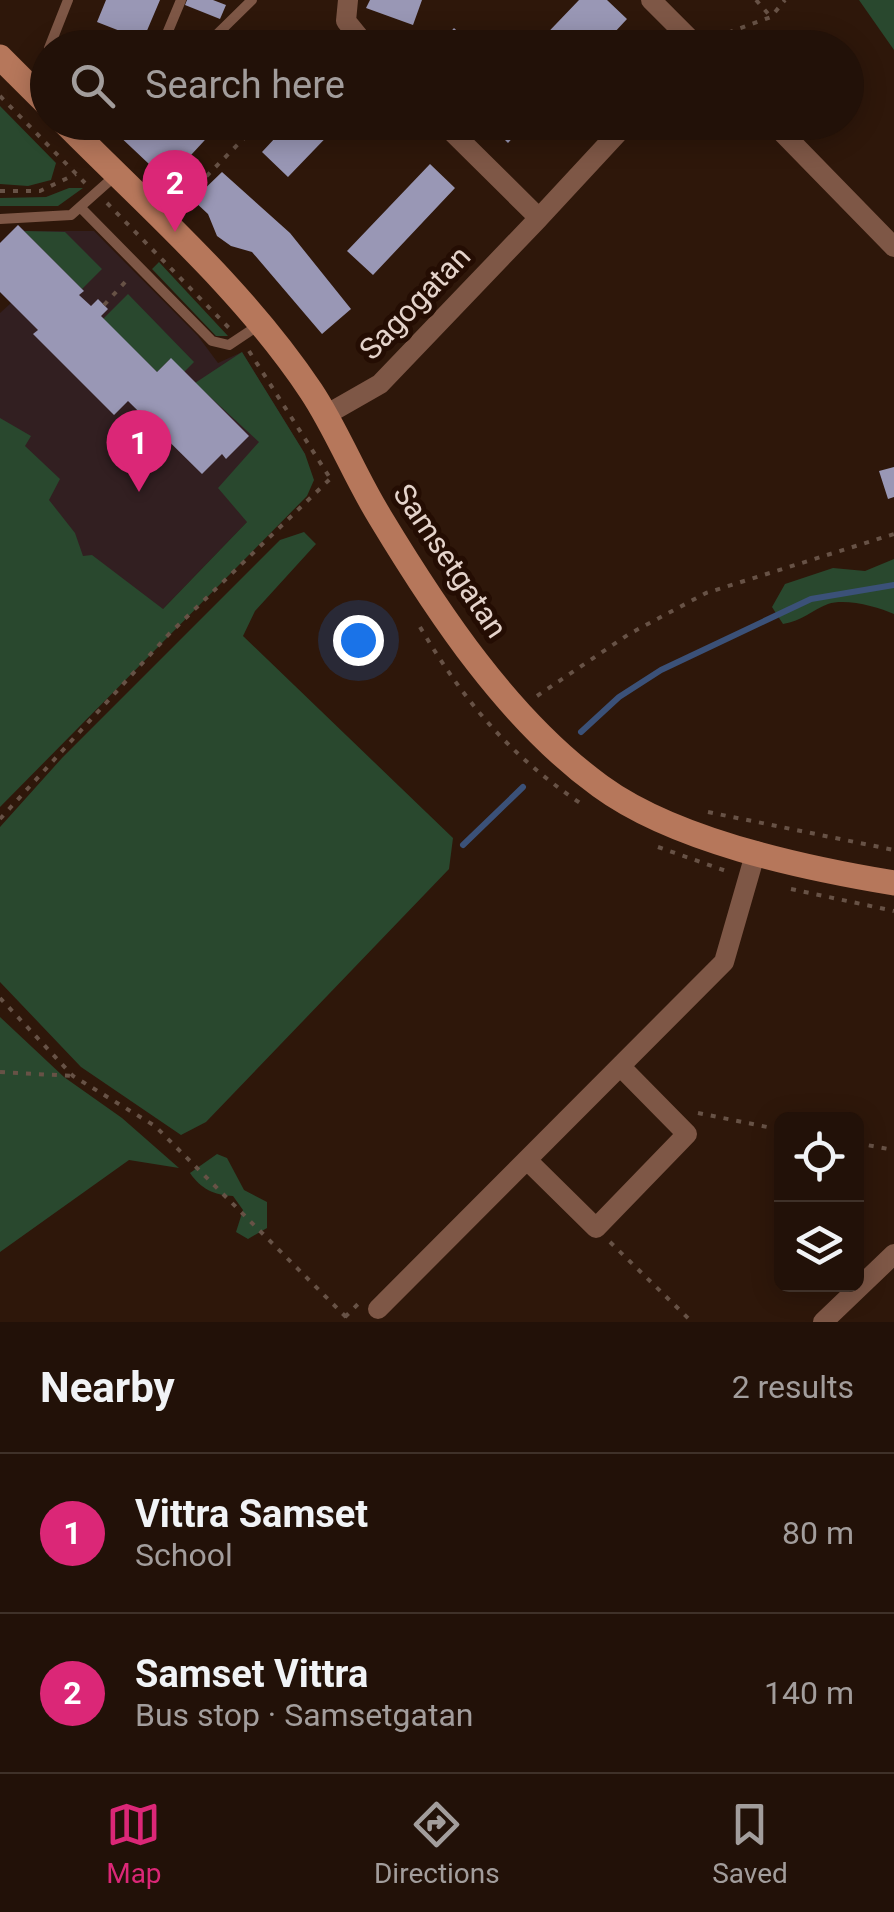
<!DOCTYPE html>
<meta charset="utf-8">
<style>
body{margin:0;font-family:Roboto,sans-serif;background:#2a1a12;color:#f1f3f6}
.controls{position:absolute;right:30px;bottom:30px;display:grid;overflow:hidden;border-radius:15px;box-shadow:0 5px 25px #0003}
.controls button{width:90px;height:90px;display:grid;place-items:center;padding:0;border:0;border-bottom:2px solid #3f3129;background:#221108;color:#f1f3f6;font:50px sans-serif}
.you{position:absolute;left:358px;top:640px;width:35px;height:35px;margin:-25px;border:8px solid #fff;border-radius:50%;background:#1a73e8;box-shadow:0 0 0 15px #1a73e833}
.badge{display:grid;place-items:center;width:65px;height:65px;border-radius:50%;background:#db2777;color:#fff;font-size:32px;font-weight:700}
.pin{position:absolute;translate:-50% -82px;filter:drop-shadow(0 2px 5px #0008)}
.pin::after{content:'';position:absolute;top:52px;width:35px;height:30px;background:inherit;clip-path:polygon(0 0,100% 0,50% 100%)}
.list{margin:0;padding:0;list-style:none}
h2{display:flex;justify-content:space-between;align-items:center;height:130px;margin:0;padding:0 40px;font-size:42px}
h2 small{font-size:32px;font-weight:400;color:#a29d9c}
.list li{display:grid;grid-template-columns:65px 1fr auto;gap:30px;align-items:center;box-sizing:border-box;height:160px;padding:0 40px;border-top:2px solid #3f3129}
.list b{display:block;font-size:38px;white-space:nowrap}
.list p{margin:0;font-size:32px;white-space:nowrap;color:#a29d9c}
.list em{font-size:32px;font-style:normal;color:#a29d9c}
.icon{flex:none;width:55px;height:55px;fill:none;stroke:currentColor;stroke-width:2;stroke-linecap:round;stroke-linejoin:round}
.map{position:relative;flex:none;width:894px;height:1322px;overflow:hidden}
.search{position:absolute;background:#221108;box-shadow:0 5px 25px #0003;left:30px;right:30px;top:30px;height:110px;display:flex;align-items:center;gap:25px;box-sizing:border-box;padding:0 35px;border-radius:55px;color:#a29d9c;font-size:38px}
.sheet{height:450px;background:#221108}
nav{display:flex;justify-content:space-around;align-items:center;box-sizing:border-box;height:140px;border-top:2px solid #3f3129;background:#221108;font-size:28px;color:#a29d9c}
nav a{display:grid;justify-items:center;gap:5px}
nav .on{color:#db2777}
.map>svg:first-child{display:block}
.education{fill:#321f21}
.green{fill:#29482e}
.lines{fill:none;stroke-linecap:round;stroke-linejoin:round}
.stream{stroke:#3b5178;stroke-width:6}
.building{fill:#9997b5}
.path{stroke:#675246;stroke-width:4;stroke-dasharray:5 8;stroke-linecap:butt}
.lane{stroke:#7e5746;stroke-width:10}
.street{stroke:#7e5746;stroke-width:20}
.secondary{stroke:#b6775b;stroke-width:25}
.labels{text-anchor:middle;stroke-width:10;stroke-linejoin:round;paint-order:stroke}
.street-label{font-size:30px;fill:#e4d3cb;stroke:#240d03}
</style>
<div class="map">
<svg width="894" height="1322" viewBox="0 0 894 1322">
<rect width="100%" height="100%" fill="#2e170a"/>
<path class="education" d="M18,225L25,231H94L198,336L218,363L242,352L305,454L247,522L19,758L0,735V313L11,303L0,292V243Z"/>
<path class="green" d="M859,0H894V50Z
M0,106L56,163L51,180L28,186L0,184Z
M69,188H83L58,206H0V198L46,197Z
M24,231L65,232L102,269L82,289Z
M159,262L228,336H216L152,269Z
M128,294L194,362L184,372L170,359L157,372L103,319Z
M242,352L305,454L314,480L307,496L0,807V418L31,436L25,446L60,479L49,500L75,533L83,556L92,555L163,609L247,522L218,488L259,442L195,383Z
M304,532L316,544L255,611L243,636L453,838L449,869L206,1122L181,1135L81,1067L0,982V827L62,758L280,540Z
M894,559V614C878,607 846,598 828,604C812,610 802,621 783,624L772,607L785,584L833,568L865,571Z
M0,1017L64,1077L122,1118L179,1168L129,1160L0,1252Z
M217,1154L227,1158L244,1190L267,1202V1228L248,1239L236,1232L243,1210L233,1196C214,1195 201,1189 190,1173Z"/>
<g class="lines">
<path class="stream" d="M581,732L619,697L661,670L811,599L894,585
M463,845L523,787"/>
</g>
<path class="building" d="M106,0H160L143,40L97,22Z
M187,0H213L226,5L220,19L185,5Z
M370,0H422L413,25L366,8Z
M579,0H607L627,19L600,48H533Z
M454,28L475,48H436Z
M124,122H210L216,128L167,181L115,132Z
M290,122H341L288,177L262,152Z
M487,122H527L508,143Z
M430,164L455,188L373,275L347,251Z
M222,172L290,233L351,309L322,334L252,252L231,246L217,236L208,214L193,200Z
M18,225L84,291L79,295L91,306L98,299L108,309L101,316L157,372L171,358L249,436L226,459L222,454L202,474L128,401L114,415L33,334L38,330L0,292V243Z
M894,467V497L888,499L879,471Z"/>
<g class="lines">
<path class="path" d="M756,0L771,17
M716,37L771,17L785,0
M325,48L331,34
M0,96L85,183
M0,191H40L76,174
M107,203L230,329
M179,204L260,122
M104,305L128,279
M249,351L330,478
M420,627C464,701 508,754 580,803
M537,696L629,634L706,593L894,534
M708,812L894,850
M0,819L169,634L331,478
M658,847L729,872
M791,889L894,911
M0,998L73,1076L155,1126L351,1322
M0,1072L73,1076
M698,1113L782,1130
M856,1143L894,1150
M610,1242L692,1322
M345,1317L358,1304"/>
<path class="lane" d="M49,48L68,0
M161,48L181,0
M203,48L252,0
M82,209L212,341L229,345L259,325
M0,219L71,215L116,175"/>
<path class="street" d="M348,0L346,21L368,48
M651,0L699,48
M772,122L894,247
M539,218L628,122
M324,416L380,384L539,218L442,122
M528,1161L596,1228L687,1134L621,1067
M378,1309L724,962L756,851
M823,1322L894,1254"/>
<path class="secondary" d="M0,57L48,105
M64,122C149,208 243,289 311,391C337,430 355,477 380,517C438,613 508,719 600,786C675,841 803,868 894,883"/>
</g>
<g class="labels">
<g class="street-label">
<text transform="translate(415 303) rotate(-46)" y="10">Sagogatan</text>
<text transform="translate(450 561) rotate(56)" y="10">Samsetgatan</text>
</g>
</g>
</svg>
<div class="controls">
<button><svg class="icon" aria-label="locate" viewBox="0 0 24 24"><circle cx="12" cy="12" r="6"/><path d="M12 2v4M12 18v4M2 12h4M18 12h4"/></svg></button>
<button><svg class="icon" aria-label="layers" viewBox="0 0 24 24"><path d="M12 4l9 5-9 5-9-5zM3 14l9 5 9-5"/></svg></button>
</div>
<div class="you"></div>
<div class="pin badge" style="left:139px;top:492px">1</div>
<div class="pin badge" style="left:175px;top:232px">2</div>
<div class="search"><svg class="icon" aria-label="search" viewBox="0 0 24 24"><circle cx="10" cy="10" r="6"/><path d="M15 15l6 6"/></svg>Search here</div>
</div>
<section class="sheet">
<h2>Nearby<small>2 results</small></h2>
<ul class="list">
<li><span class="badge">1</span><div><b>Vittra Samset</b><p>School</p></div><em>80 m</em></li>
<li><span class="badge">2</span><div><b>Samset Vittra</b><p>Bus stop · Samsetgatan</p></div><em>140 m</em></li>
</ul>
</section>
<nav>
<a class="on"><svg class="icon" aria-label="map" viewBox="0 0 24 24"><path d="M3 6l6-2 6 2 6-2v14l-6 2-6-2-6 2zM9 4v14M15 6v14"/></svg>Map</a>
<a><svg class="icon" aria-label="directions" viewBox="0 0 24 24"><path d="M12 3l9 9-9 9-9-9zM9 14v-3h6M13 9l2 2-2 2"/></svg>Directions</a>
<a><svg class="icon" aria-label="saved" viewBox="0 0 24 24"><path d="M7 4h10v16l-5-4-5 4z"/></svg>Saved</a>
</nav>
